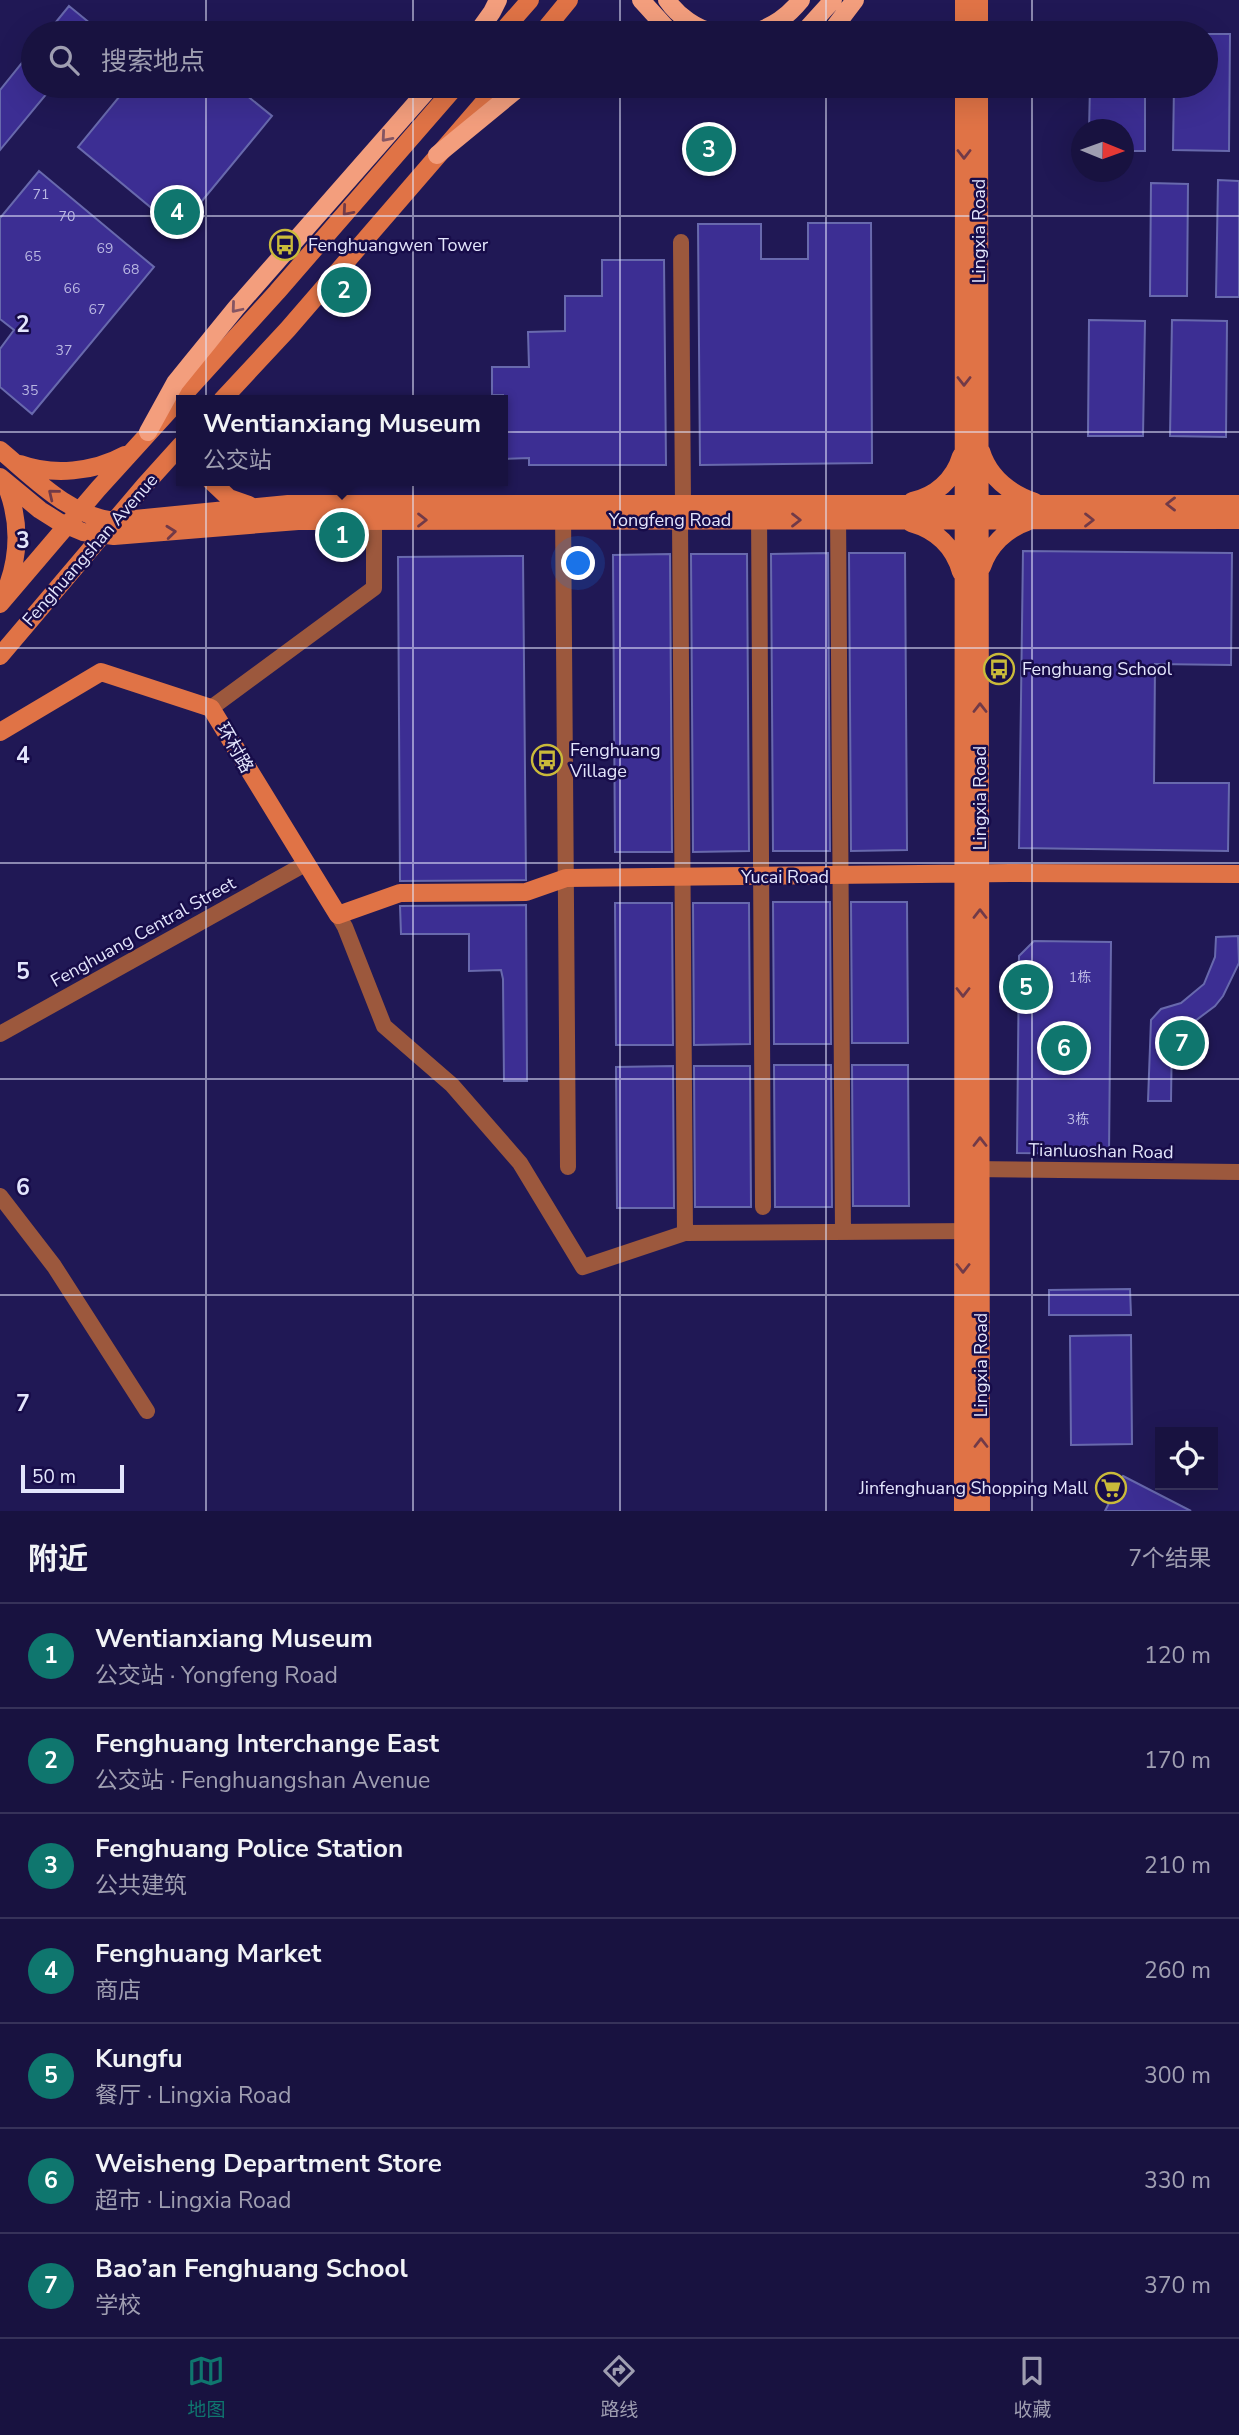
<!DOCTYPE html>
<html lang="zh">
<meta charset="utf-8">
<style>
body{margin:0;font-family:"Nunito Sans","Noto Sans SC",sans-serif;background:#211b47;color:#f1f3f6}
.controls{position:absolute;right:21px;bottom:21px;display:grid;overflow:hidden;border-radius:0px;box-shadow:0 7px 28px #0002}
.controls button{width:63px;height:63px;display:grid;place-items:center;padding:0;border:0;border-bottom:2px solid #363259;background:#181240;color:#f1f3f6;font:35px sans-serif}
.compass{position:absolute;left:1071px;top:119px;width:63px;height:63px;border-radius:50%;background:#181240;box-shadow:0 7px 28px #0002;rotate:91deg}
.scale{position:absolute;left:21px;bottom:18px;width:103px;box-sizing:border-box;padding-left:7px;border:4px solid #e3e5fc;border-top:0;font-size:19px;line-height:24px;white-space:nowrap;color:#e3e5fc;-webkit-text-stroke:5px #170c49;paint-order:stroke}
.you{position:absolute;left:579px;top:564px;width:24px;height:24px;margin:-18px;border:5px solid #fff;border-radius:50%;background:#1a73e8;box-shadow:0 0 0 10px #1a73e833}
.badge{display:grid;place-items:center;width:46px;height:46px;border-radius:50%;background:#0f766e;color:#fff;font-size:23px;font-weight:700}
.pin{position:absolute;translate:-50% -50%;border:4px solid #fff;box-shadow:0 2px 7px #0006}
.popup{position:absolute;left:176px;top:395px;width:332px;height:91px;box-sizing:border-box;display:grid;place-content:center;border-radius:0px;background:#181240;filter:drop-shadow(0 2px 5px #0005);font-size:23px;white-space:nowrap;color:#9f9eb1}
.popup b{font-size:26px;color:#f1f3f6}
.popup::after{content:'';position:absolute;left:50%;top:100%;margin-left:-14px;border:14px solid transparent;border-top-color:#181240}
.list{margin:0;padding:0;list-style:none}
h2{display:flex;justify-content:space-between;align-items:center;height:91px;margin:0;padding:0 28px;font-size:30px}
h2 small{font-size:23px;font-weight:400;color:#9f9eb1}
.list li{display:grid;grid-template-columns:46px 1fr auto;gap:21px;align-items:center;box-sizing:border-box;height:105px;padding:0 28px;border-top:2px solid #363259}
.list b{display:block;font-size:26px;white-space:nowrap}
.list p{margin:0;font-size:23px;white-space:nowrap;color:#9f9eb1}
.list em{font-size:23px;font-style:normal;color:#9f9eb1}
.icon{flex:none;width:38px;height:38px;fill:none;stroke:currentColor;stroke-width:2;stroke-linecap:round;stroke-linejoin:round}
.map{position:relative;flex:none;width:1239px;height:1511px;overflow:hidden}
.search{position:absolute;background:#181240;box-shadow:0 7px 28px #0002;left:21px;right:21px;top:21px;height:77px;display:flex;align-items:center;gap:18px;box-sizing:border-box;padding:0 24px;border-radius:38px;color:#9f9eb1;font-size:26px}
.sheet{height:826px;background:#181240}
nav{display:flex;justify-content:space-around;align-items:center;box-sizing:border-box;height:98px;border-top:2px solid #363259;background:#181240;font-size:19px;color:#9f9eb1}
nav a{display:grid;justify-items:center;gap:4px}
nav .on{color:#0f766e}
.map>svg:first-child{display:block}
.building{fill:#3c2e93;stroke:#6869ad;stroke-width:2}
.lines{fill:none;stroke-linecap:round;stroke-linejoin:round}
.street{stroke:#9c583d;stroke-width:16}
.secondary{stroke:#e07346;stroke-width:18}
.primary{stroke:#f39e7d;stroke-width:18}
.oneway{stroke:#855563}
.oneway2{stroke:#713a48}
.grid{fill:none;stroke:#e3e5fc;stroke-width:2;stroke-opacity:0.55}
.labels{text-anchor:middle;stroke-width:5;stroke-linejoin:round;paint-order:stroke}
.number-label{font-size:14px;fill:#b9b7e2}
.street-label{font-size:18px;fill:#e3e5fc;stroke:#170c49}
.poi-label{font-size:18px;fill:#e3e5fc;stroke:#170c49;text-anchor:start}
.grid-label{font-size:23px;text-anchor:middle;font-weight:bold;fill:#e3e5fc;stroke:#170c49;stroke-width:5;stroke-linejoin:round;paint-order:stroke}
</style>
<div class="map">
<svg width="1239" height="1511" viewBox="0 0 1239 1511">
<rect width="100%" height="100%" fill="#201855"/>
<path class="building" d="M69,6L102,33H47Z
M1206,34H1230L1229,151L1173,150L1174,86H1206Z
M33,49V86H53L0,150V90Z
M128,86H235L272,116L178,230L78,147Z
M1090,86H1145V151H1124V130H1089Z
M39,171L154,267L32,414L0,387V349L14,330L0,319V218Z
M1218,180L1239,181V297H1216Z
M1151,183L1188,184L1187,296H1150Z
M808,223H871L872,463L700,465L698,224H761V259H808Z
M602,260H664L666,465H529V458L503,459V395H492V367H529L528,332L565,331V296H602Z
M1089,320L1145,321L1143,436H1088Z
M1172,320L1227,321L1226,437L1170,436Z
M1023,551L1232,553L1231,665L1155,664L1154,783H1229L1228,851L1019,848Z
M828,553L830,851H773L771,554Z
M849,553H905L907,850L851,851Z
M670,554L672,852H615L613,555Z
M691,554H747L749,851L693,852Z
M523,556L526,880L400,881L398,557Z
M773,902H830L831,1044H774Z
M851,902H907L908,1043H852Z
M615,903H672L673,1045H616Z
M693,903H749L750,1044L694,1045Z
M526,905L527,1081H504L503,979L501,970L469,971V934H401L400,906Z
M1238,936L1239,963L1223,996L1215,1006L1195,1021L1172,1030L1171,1101H1148L1151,1020L1161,1009L1181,1003L1204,984L1215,957L1216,937Z
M1034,941L1111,942L1109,1154L1017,1153L1019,956Z
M774,1065H831L832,1207H775Z
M852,1065H908L909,1206H853Z
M673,1066L674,1208H617L616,1067Z
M694,1066H750L751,1207H695Z
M1130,1289L1131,1315H1049V1290Z
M1131,1335L1132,1444L1071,1445L1070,1336Z
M1123,1476L1191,1511H1105Z"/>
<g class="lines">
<path class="street" d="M681,242L683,504L680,520L685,1233
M759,509L763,1207
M563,510L568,1167
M838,510L843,1232
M211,708L374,588V521
M338,915L345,927L384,1026L452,1085L520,1163L583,1267L685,1233L974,1231
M0,1034L305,864
M969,1169L1239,1172
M0,1196L54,1266L147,1411"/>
<path class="secondary" d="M979,0V33
M501,33L530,0
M542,33L569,0
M964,33V0
M979,86L981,1511
M222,400L288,329L498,86
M0,450C35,479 68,515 114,521L288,504H1239
M981,451C989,477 1009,493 1035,502
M20,464C53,476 94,472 125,455
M0,477L40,510L59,522L83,532L114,536L298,521L1239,520
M211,481L229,498L249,505
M912,501C935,496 954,480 961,456
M911,523C936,530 954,547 961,572
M982,567C989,546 1006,529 1027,522
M6,590C20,556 20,519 6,485
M0,604L98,489L277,292L456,86
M0,656L144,486L181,445
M0,732L101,672L211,708L338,915L400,893L526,892L566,878L1010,873L1239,874
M963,1511L964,86"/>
<path class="primary" d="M641,0L671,33
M667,0C678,16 696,29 715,33
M477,33L492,12L498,0
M753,33C774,26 787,17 801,0
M803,33L833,0
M830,33L855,0
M437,155L521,86
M148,432L175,383L192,362L236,308L431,86"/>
</g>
<defs><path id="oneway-chevron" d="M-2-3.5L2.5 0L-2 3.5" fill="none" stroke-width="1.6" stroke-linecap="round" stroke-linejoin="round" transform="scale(1.75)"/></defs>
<g class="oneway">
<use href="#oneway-chevron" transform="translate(386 137) rotate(131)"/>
<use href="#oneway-chevron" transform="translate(236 308) rotate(130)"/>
</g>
<g class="oneway2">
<use href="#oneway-chevron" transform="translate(964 154) rotate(90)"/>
<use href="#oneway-chevron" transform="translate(347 211) rotate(131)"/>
<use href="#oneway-chevron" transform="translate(964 381) rotate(90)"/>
<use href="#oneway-chevron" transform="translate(53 494) rotate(-141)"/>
<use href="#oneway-chevron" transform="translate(1171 504) rotate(180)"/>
<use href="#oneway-chevron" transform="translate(422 520)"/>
<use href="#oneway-chevron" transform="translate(796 520)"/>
<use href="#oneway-chevron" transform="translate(1089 520)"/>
<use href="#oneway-chevron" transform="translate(171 532) rotate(-6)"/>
<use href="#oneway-chevron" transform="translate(980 708) rotate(-90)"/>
<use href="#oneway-chevron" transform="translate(980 914) rotate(-90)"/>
<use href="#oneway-chevron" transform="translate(963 992) rotate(90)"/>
<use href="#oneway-chevron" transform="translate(980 1142) rotate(-90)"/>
<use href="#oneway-chevron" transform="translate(963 1268) rotate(90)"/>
<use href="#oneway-chevron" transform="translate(981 1443) rotate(-90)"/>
</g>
<path class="grid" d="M206,0V33M413,0V33M620,0V33M826,0V33M1032,0V33M206,86V1511M413,86V1511M620,86V1511M826,86V1511M1032,86V1511M0,216H1239M0,432H1239M0,648H1239M0,863H1239M0,1079H1239M0,1295H1239"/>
<defs>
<g id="bus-ring" transform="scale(1.575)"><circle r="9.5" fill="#170c49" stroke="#caba3a" stroke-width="1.5"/><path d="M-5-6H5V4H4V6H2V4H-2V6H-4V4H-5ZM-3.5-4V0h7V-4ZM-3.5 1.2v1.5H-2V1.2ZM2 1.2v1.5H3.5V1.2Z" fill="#caba3a"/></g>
<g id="supermarket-ring" transform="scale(1.575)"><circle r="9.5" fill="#170c49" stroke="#caba3a" stroke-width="1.5"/><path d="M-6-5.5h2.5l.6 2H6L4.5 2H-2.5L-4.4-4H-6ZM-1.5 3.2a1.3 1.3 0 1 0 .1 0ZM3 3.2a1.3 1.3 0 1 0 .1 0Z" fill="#caba3a"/></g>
</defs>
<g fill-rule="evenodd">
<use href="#bus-ring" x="285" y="245"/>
<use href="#bus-ring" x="999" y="669"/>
<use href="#bus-ring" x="547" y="760"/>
<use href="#supermarket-ring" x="1111" y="1488"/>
</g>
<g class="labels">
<g class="number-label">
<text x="41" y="199">71</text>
<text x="67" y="221">70</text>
<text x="105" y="253">69</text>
<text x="33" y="261">65</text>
<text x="131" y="274">68</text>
<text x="72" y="293">66</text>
<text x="97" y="314">67</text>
<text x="64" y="355">37</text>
<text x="30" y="395">35</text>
<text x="1080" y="982">1栋</text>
<text x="1078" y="1124">3栋</text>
</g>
<g class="street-label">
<text transform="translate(979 231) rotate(-90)" y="6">Lingxia Road</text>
<text x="670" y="526">Yongfeng Road</text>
<text transform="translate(90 550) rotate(-49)" y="6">Fenghuangshan Avenue</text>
<text transform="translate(235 748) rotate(60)" y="6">环村路</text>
<text transform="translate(980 798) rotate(-90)" y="6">Lingxia Road</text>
<text x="785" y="883">Yucai Road</text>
<text transform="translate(143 932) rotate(-29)" y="6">Fenghuang Central Street</text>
<text transform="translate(1101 1151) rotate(1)" y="6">Tianluoshan Road</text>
<text transform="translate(981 1365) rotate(-90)" y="6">Lingxia Road</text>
</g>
<g class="poi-label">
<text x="308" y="251">Fenghuangwen Tower</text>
<text x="1022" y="675">Fenghuang School</text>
<text x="570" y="756">Fenghuang<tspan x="570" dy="21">Village</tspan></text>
<text x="1088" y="1494" text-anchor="end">Jinfenghuang Shopping Mall</text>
</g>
</g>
<g class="grid-label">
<text x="23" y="332">2</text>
<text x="23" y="548">3</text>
<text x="23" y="763">4</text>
<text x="23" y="979">5</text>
<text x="23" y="1195">6</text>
<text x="23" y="1411">7</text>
</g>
</svg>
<div class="controls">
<button><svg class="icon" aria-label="locate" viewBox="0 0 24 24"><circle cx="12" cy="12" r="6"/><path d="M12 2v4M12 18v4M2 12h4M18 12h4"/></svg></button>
</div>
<svg class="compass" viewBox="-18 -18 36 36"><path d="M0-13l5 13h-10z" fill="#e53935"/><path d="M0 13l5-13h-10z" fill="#9f9eb1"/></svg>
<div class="scale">50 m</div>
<div class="you"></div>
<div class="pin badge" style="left:342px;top:535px">1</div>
<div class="popup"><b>Wentianxiang Museum</b>公交站</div>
<div class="pin badge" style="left:344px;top:290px">2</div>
<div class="pin badge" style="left:709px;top:149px">3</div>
<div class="pin badge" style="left:177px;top:212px">4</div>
<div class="pin badge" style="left:1026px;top:987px">5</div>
<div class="pin badge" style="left:1064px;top:1048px">6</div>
<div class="pin badge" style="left:1182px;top:1043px">7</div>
<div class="search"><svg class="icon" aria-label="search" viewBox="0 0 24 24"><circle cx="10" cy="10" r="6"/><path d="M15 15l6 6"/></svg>搜索地点</div>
</div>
<section class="sheet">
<h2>附近<small>7个结果</small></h2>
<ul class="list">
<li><span class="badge">1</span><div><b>Wentianxiang Museum</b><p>公交站 · Yongfeng Road</p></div><em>120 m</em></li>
<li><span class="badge">2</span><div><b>Fenghuang Interchange East</b><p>公交站 · Fenghuangshan Avenue</p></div><em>170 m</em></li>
<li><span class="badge">3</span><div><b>Fenghuang Police Station</b><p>公共建筑</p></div><em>210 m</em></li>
<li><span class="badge">4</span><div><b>Fenghuang Market</b><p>商店</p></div><em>260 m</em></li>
<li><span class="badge">5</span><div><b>Kungfu</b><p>餐厅 · Lingxia Road</p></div><em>300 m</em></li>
<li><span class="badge">6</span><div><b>Weisheng Department Store</b><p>超市 · Lingxia Road</p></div><em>330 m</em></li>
<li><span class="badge">7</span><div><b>Bao’an Fenghuang School</b><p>学校</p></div><em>370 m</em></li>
</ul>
</section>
<nav>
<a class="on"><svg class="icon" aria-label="map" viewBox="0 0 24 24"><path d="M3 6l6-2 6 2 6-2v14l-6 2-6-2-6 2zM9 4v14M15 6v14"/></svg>地图</a>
<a><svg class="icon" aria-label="directions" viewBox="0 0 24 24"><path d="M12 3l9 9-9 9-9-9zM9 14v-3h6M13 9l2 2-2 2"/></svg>路线</a>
<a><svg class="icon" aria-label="saved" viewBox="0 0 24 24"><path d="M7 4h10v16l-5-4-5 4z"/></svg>收藏</a>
</nav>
